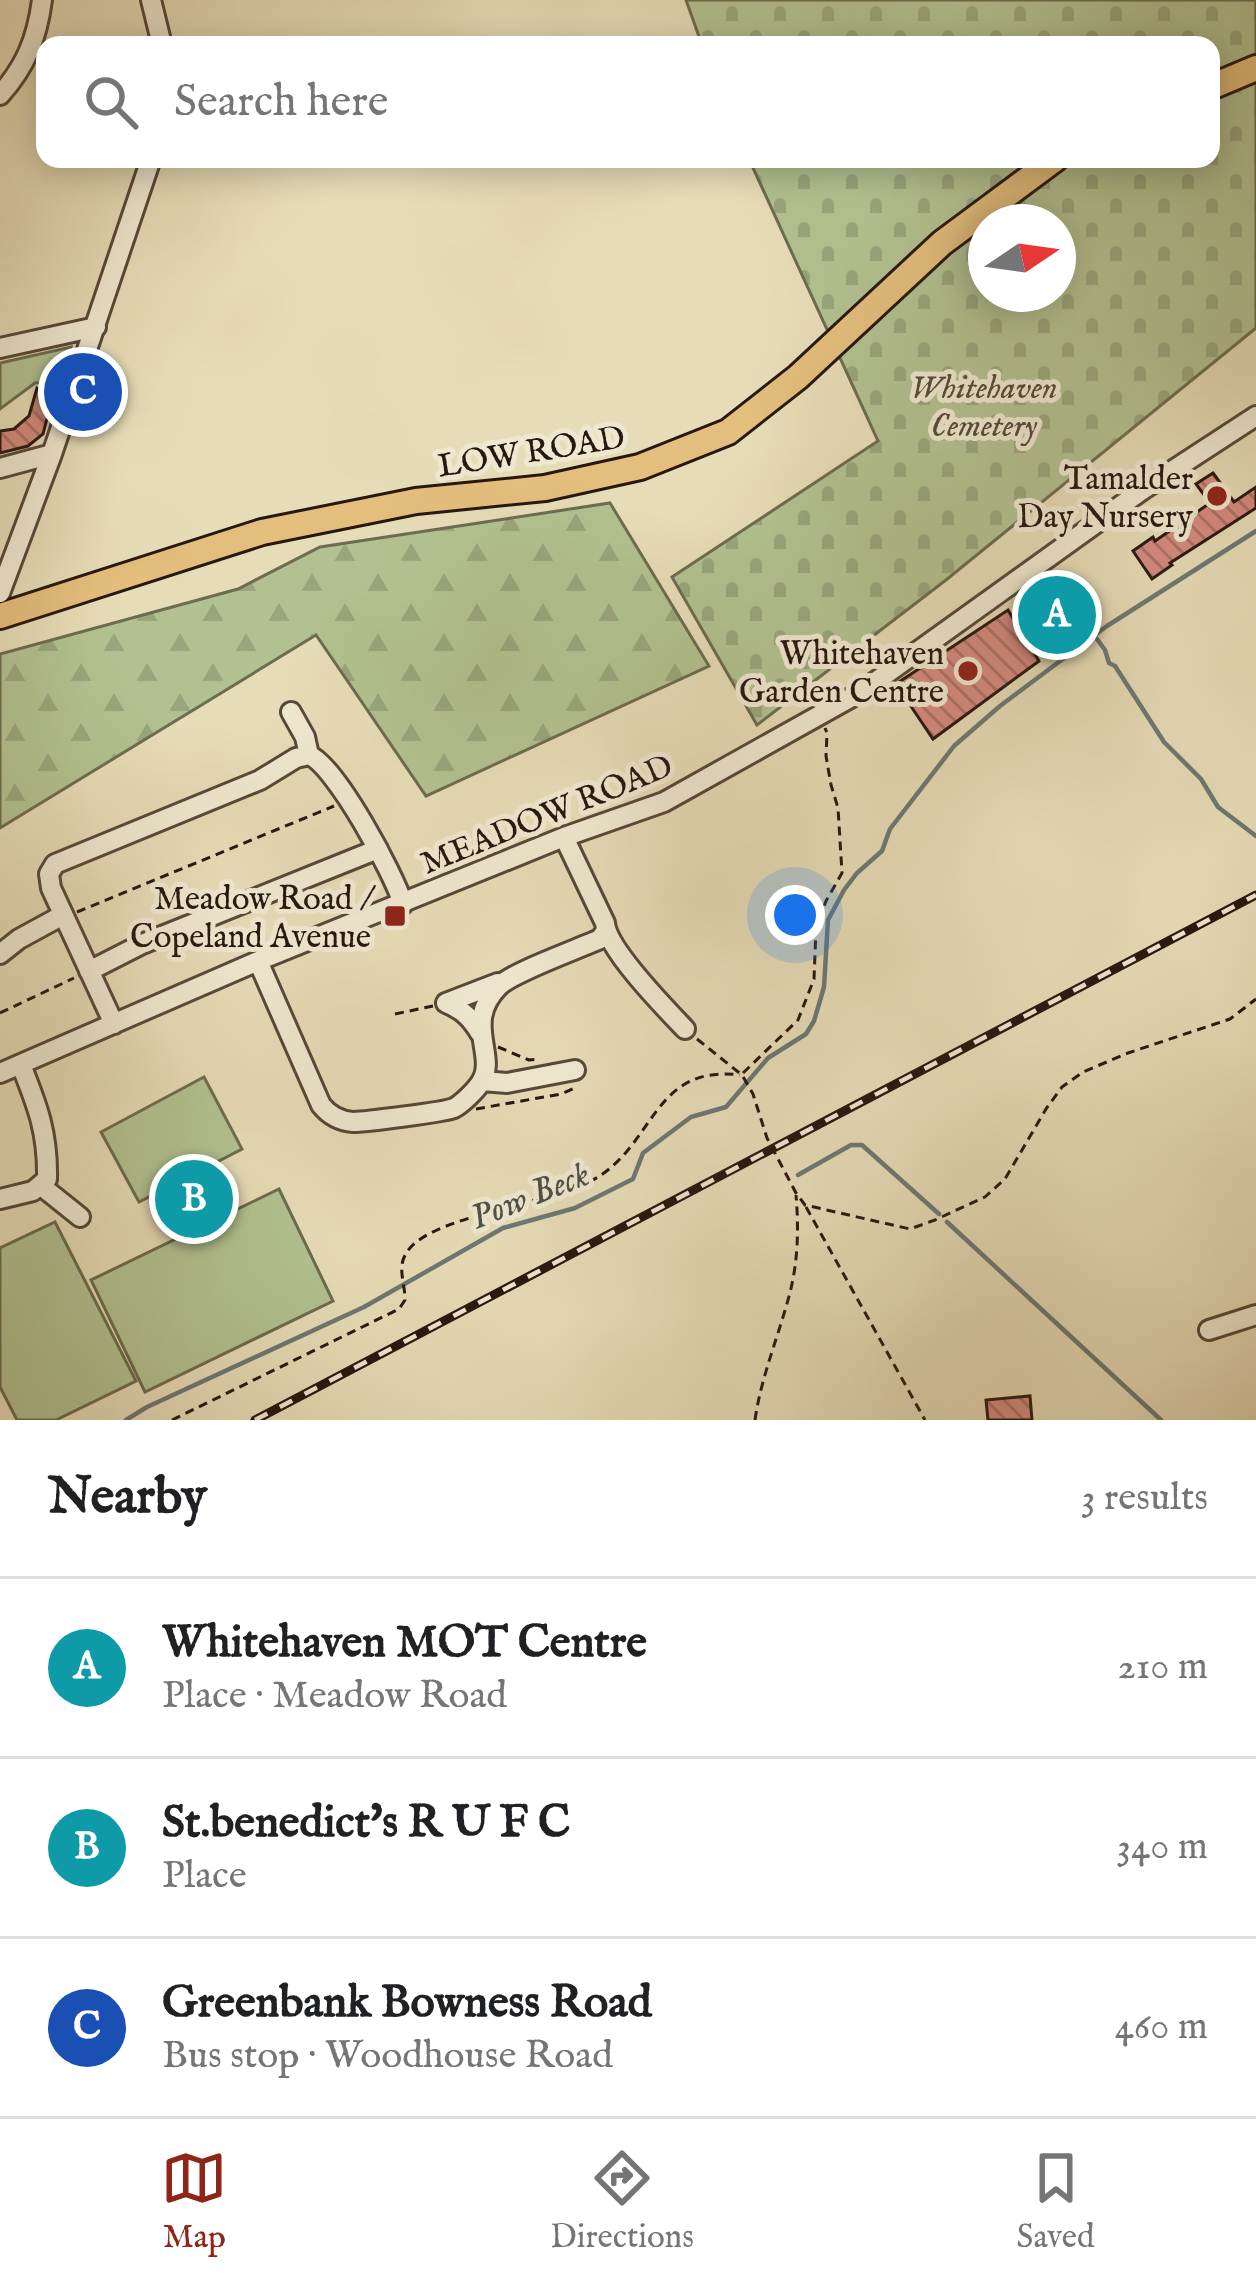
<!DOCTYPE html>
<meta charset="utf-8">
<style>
body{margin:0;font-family:"IM FELL English",serif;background:#f6f6f6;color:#202124}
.compass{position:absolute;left:968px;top:204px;width:108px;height:108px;border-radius:50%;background:#fff;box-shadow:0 6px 30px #0003;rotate:77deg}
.you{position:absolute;left:795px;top:915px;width:42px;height:42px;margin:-30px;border:9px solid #fff;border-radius:50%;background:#1a73e8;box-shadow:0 0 0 18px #1a73e833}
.badge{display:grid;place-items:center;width:78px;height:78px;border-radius:50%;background:#8f2418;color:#fff;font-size:39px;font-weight:700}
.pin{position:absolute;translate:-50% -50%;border:6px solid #fff;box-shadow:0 3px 12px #0006}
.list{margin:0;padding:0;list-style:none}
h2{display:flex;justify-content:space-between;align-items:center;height:156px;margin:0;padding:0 48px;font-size:51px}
h2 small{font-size:39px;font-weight:400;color:#757577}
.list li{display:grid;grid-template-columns:78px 1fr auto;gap:36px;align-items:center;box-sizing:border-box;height:180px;padding:0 48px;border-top:3px solid #e0e0e0}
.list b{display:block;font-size:45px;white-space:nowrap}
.list p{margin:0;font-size:39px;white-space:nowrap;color:#757577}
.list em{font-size:39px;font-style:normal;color:#757577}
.icon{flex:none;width:66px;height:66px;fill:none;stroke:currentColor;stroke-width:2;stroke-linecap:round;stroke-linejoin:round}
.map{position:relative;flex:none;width:1256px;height:1420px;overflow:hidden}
.search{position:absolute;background:#fff;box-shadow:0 6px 30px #0003;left:36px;right:36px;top:36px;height:132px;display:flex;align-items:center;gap:30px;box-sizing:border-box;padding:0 42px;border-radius:24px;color:#757577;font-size:45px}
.sheet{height:696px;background:#fff}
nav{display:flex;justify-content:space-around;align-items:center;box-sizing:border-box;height:168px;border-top:3px solid #e0e0e0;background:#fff;font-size:33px;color:#757577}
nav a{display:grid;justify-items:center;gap:6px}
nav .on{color:#8f2418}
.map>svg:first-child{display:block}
.grass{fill:#b2c191;stroke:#6c6c50;stroke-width:3}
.forest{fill:url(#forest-firs);stroke:#6c6c50;stroke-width:3}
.cemetery{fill:url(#cemetery-stones);stroke:#6c6c50;stroke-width:3;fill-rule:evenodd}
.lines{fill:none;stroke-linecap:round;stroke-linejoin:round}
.stream{stroke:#6c7874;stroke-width:4.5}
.building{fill:url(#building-back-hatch);stroke:#27170f;stroke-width:3}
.minor-casing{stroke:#574839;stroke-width:24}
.major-casing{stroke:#27170f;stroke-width:30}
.path{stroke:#27170f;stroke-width:3;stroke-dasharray:9 6;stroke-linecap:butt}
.minor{stroke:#efe8d0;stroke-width:18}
.major{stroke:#e3be7c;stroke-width:24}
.rail-casing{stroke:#27170f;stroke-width:9}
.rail{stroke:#efe8d0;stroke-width:4.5;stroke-dasharray:14;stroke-linecap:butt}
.poi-dot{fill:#8f2418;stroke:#efe8d0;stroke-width:4.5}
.labels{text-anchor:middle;stroke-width:10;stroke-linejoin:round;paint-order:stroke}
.park-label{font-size:33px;font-style:italic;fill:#514a36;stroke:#efe8d0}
.street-label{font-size:33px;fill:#27170f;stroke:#efe8d0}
.poi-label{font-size:33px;fill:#27170f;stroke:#efe8d0;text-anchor:end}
.water-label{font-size:36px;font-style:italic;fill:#4f504a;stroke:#efe8d0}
</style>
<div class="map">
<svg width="1256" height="1420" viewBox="0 0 1256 1420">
<defs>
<pattern id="forest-firs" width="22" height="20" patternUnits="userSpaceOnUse" patternTransform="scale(3)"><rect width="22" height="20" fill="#b2c191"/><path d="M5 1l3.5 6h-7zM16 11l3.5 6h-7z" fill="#99a57c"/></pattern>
<pattern id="cemetery-stones" width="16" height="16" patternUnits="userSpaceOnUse" patternTransform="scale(3)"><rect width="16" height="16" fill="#b2c191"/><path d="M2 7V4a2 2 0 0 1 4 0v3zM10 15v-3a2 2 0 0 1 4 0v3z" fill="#99a57c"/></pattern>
<pattern id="building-back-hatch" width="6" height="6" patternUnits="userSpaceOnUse" patternTransform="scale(3)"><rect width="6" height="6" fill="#d58a7f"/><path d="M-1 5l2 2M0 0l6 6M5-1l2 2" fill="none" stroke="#ad7066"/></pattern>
</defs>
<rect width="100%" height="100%" fill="#e6dcb7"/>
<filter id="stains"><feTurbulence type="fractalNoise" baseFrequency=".00167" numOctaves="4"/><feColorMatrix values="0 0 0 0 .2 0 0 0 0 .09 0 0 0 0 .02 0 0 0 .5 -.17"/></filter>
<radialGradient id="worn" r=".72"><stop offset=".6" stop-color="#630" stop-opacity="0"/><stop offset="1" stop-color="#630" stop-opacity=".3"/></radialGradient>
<path class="grass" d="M71,347L62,382L35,383L0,409V363Z
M204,1077L242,1149L139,1202L101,1132Z
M279,1189L333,1301L145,1392L91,1280Z
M55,1222L136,1381L56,1420H17L0,1387V1248Z"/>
<path class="forest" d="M610,503L709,666L426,796L316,635L0,828V654L238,589L320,547Z"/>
<path class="cemetery" d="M686,0H1256V328L946,580L757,725L672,577L878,441L749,159H1211V45H702ZM986,222H1058V294H986Z"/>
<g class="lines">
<path class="stream" d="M1094,635L1105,650L1109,663L1115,666L1164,742L1201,779L1218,807L1256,836
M798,1175L851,1145H862L939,1214
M947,1222L1161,1420
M126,1420L147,1407L364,1307L503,1228L575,1208L633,1179L643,1153L691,1117L726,1107L768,1058L806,1034L814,1021L824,987L828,920L844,890L857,873L882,851L890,829L954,746L1000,706L1107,626L1256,531"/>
</g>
<path class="building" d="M37,388L53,395L43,434L28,446L0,453V431L14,429L29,416Z
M1213,473L1234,502L1256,487V508L1170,563L1172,565L1152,579L1133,551L1153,537L1155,541L1210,503L1196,484Z
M1062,589L1082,623L1064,634L1058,624L1046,632L1032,608Z
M1008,610L1039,661L933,739L896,684Z
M216,1174L227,1195L172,1224L161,1204Z
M1030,1396L1032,1420H988L986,1400Z"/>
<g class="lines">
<g class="minor-casing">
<path id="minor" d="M151,0L162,45
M0,95C26,66 37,38 42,0
M0,348L96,327
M0,468L52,454
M0,593L52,454L151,159
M291,712L305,737L309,755
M309,755C336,766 394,874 403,904
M564,837L605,923C607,949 665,1008 685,1029
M0,954L19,939L63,915
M258,961L321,1105C329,1115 340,1121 353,1122C364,1122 445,1112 454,1108C462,1104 477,1089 481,1082C498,1055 462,1023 499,986C513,972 578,949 600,939L605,932
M89,971L142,944L378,849
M114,1024L51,888L49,874L55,864L260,780L296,758L309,755
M480,1033C471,1018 463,1010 446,1003L498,983
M0,1073L258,961L564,837L664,802L861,692L1141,491L1256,416
M482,1081L507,1083L575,1070
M40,1185L80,1217
M0,1199L33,1191L47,1179C48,1134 38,1107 21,1065
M1209,1330L1256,1315"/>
</g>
<g class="major-casing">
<path id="major" d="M1211,87L1256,68
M0,616L262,532L416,501L545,488L640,467L728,432L798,377L942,243L1055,159"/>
</g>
<path class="path" d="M77,912L334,806
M0,1013L74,978
M395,1014L433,1006
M697,1039L742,1075L753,1094L767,1138L796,1193L805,1205L910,1229L935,1220L985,1197L1005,1179L1046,1109L1062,1087L1083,1072L1128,1053L1230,1019L1256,999
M498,1047L529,1060L540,1059
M743,1073L798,1020L814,979L816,929L826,901L842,873L838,808L831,785L826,756L827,733L825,728
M476,1109L561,1094L577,1087
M806,1207L925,1420
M172,1420L399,1309L405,1300C405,1280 395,1265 410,1248C439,1215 547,1204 591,1181C656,1147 651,1064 740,1075
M755,1420C761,1378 777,1340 788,1300C798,1265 799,1231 796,1195"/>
<use href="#minor" class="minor"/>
<use href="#major" class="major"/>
<g class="rail-casing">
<path id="rail" d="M255,1420L1256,895"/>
</g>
<use href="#rail" class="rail"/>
</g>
<g class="poi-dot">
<circle cx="1217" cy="496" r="12"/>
<circle cx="968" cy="671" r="12"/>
<rect x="383" y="904" width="24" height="24" rx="6"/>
</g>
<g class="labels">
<g class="park-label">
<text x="984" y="398">Whitehaven<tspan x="984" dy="38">Cemetery</tspan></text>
</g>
<g class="street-label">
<text transform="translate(531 450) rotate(-9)" y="12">LOW ROAD</text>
<text transform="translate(546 813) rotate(-22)" y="12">MEADOW ROAD</text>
</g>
<g class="poi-label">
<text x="1193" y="489">Tamalder<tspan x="1193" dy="38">Day Nursery</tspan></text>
<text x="944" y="664">Whitehaven<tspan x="944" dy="38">Garden Centre</tspan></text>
<text x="371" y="909">Meadow Road /<tspan x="371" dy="38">Copeland Avenue</tspan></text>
</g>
<g class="water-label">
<text transform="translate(529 1194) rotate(-22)" y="13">Pow Beck</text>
</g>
</g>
<rect width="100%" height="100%" filter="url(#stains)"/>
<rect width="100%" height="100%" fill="url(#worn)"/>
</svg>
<svg class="compass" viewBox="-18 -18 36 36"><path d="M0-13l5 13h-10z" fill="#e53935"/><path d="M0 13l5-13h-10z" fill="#757577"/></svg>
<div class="you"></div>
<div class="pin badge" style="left:1057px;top:615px;background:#0f9aa8">A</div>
<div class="pin badge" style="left:194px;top:1199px;background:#0f9aa8">B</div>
<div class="pin badge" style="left:83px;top:392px;background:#1a4fb4">C</div>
<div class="search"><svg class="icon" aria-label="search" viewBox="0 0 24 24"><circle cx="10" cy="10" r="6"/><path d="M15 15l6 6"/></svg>Search here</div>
</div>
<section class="sheet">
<h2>Nearby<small>3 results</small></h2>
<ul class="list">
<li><span class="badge" style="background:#0f9aa8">A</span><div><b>Whitehaven MOT Centre</b><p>Place · Meadow Road</p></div><em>210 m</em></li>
<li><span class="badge" style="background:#0f9aa8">B</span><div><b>St.benedict's R U F C</b><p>Place</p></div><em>340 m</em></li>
<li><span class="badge" style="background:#1a4fb4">C</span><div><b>Greenbank Bowness Road</b><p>Bus stop · Woodhouse Road</p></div><em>460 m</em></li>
</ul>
</section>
<nav>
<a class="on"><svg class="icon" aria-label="map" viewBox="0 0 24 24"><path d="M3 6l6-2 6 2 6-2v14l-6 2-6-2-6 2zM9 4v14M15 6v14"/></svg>Map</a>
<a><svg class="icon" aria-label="directions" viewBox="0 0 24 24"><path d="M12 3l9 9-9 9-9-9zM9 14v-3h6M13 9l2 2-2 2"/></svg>Directions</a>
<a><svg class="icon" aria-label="saved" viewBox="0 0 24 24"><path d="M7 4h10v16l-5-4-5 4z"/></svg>Saved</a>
</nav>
